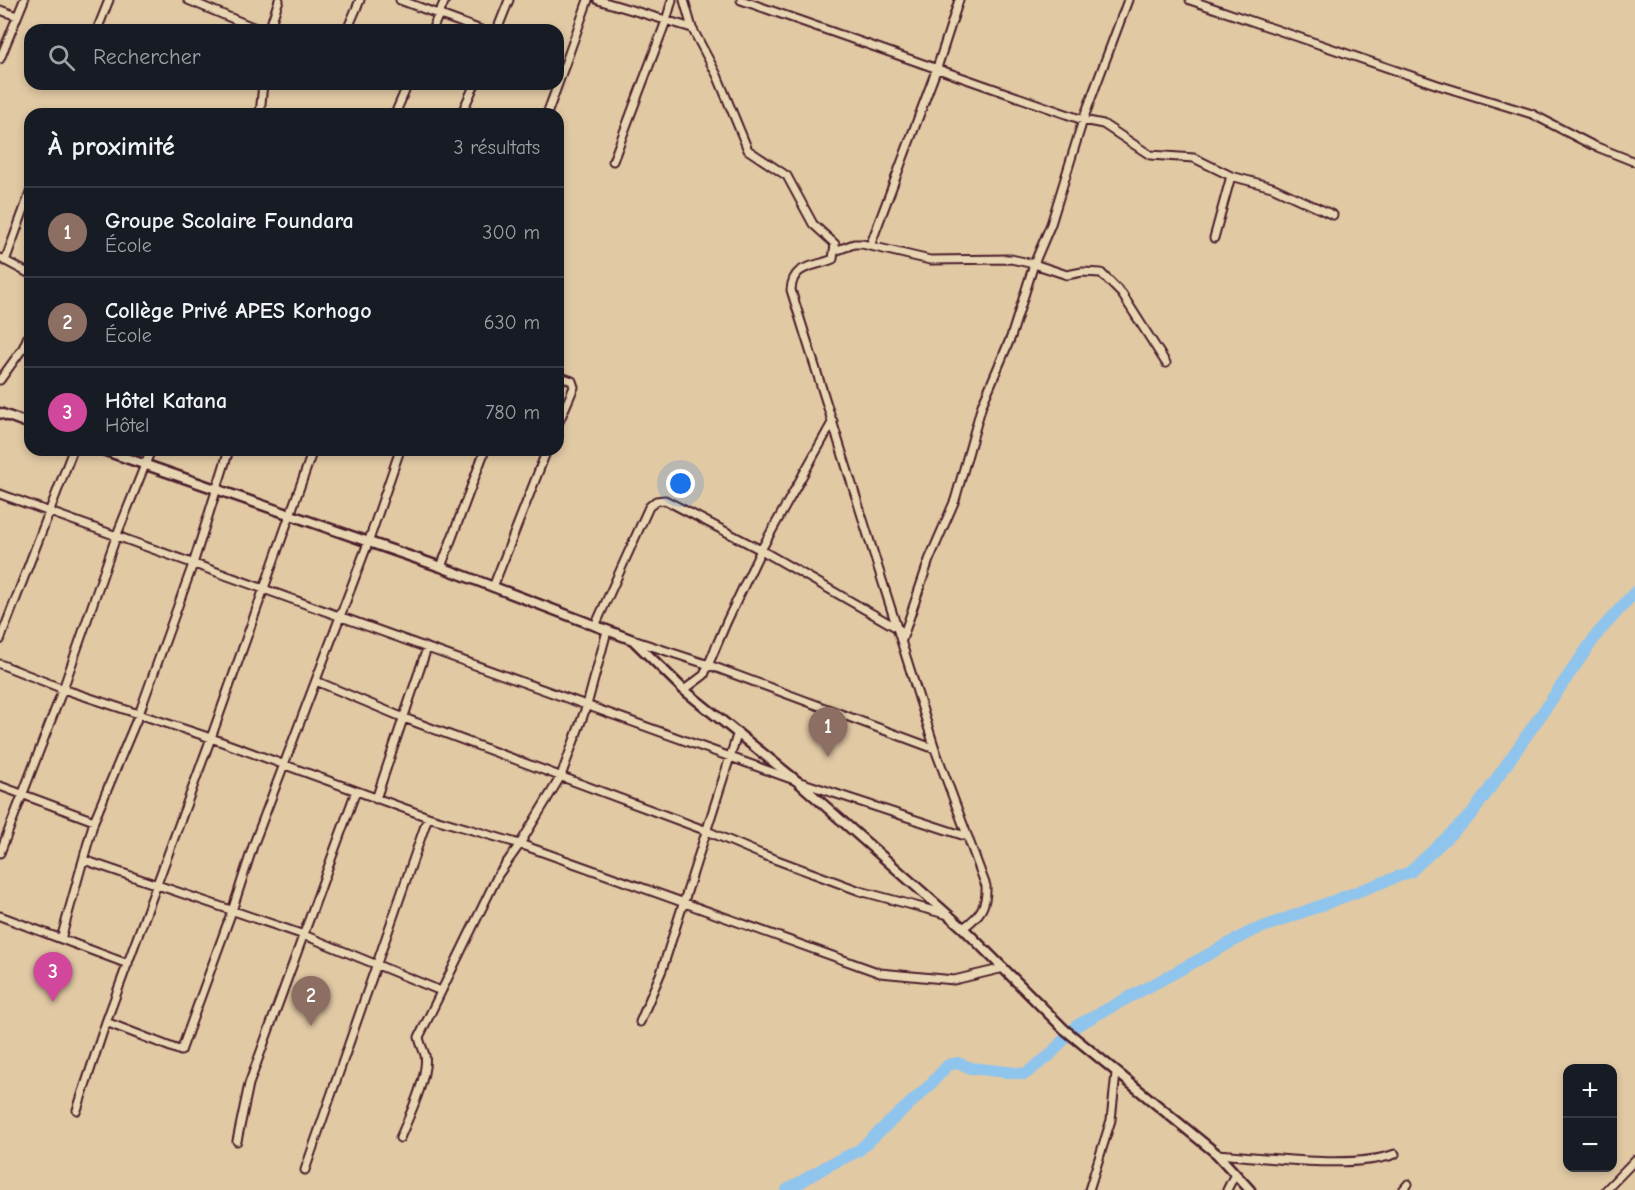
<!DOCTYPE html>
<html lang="fr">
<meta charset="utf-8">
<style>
body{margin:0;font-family:"Comic Neue",sans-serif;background:#242831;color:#f1f3f6}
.controls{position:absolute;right:18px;bottom:18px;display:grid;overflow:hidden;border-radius:12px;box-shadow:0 3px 9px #0003}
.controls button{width:54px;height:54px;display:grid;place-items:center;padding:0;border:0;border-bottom:2px solid #363941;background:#171b24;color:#f1f3f6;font:30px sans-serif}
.you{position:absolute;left:681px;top:484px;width:21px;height:21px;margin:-15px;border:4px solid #fff;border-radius:50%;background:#1a73e8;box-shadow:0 0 0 9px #1a73e833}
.badge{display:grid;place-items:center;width:39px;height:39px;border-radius:50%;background:#c8321e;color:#fff;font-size:20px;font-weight:700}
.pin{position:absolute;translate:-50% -50px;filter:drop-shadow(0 2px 3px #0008)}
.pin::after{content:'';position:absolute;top:32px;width:21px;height:18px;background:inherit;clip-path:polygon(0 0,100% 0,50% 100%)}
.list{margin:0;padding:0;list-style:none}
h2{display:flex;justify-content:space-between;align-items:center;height:78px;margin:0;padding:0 24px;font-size:26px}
h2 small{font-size:20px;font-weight:400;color:#9ea1a6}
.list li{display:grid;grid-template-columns:39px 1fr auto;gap:18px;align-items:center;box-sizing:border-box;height:90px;padding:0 24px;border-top:2px solid #363941}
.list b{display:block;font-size:22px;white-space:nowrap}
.list p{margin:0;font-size:20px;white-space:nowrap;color:#9ea1a6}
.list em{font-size:20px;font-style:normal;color:#9ea1a6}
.icon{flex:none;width:33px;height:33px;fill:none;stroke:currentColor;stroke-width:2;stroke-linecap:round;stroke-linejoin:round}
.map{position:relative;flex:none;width:1635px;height:1190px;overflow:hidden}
.search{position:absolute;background:#171b24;box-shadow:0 3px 9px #0003;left:24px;top:24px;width:540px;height:66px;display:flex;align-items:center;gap:15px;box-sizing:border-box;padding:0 21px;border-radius:18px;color:#9ea1a6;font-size:22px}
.panel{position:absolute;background:#171b24;box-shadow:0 3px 9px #0003;left:24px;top:108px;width:540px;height:348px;border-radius:18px}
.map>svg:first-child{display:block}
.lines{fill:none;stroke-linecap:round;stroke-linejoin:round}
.river{stroke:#8fc4ed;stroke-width:12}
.minor-casing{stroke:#4a1f2b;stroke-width:11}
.tertiary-casing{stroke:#4a1f2b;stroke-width:13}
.minor{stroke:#e8d6b3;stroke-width:7}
.tertiary{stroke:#e8d6b3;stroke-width:8}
</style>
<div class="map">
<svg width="1635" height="1190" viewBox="0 0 1635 1190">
<rect width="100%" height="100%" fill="#e1c9a4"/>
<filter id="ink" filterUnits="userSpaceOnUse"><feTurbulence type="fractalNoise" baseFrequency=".0167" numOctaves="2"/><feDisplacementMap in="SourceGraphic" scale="12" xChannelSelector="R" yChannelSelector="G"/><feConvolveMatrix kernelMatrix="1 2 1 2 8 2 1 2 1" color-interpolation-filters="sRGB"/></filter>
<g filter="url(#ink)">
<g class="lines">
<path class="river" d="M787,1190L829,1165L858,1151L926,1089L948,1065L957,1063L971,1068L1025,1074L1049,1056L1076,1026L1250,932L1410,872L1472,814L1598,633L1635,592"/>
<g class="minor-casing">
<path id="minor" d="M188,0L260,30
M400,0L481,30
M598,0L692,28
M684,0L692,28L717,75L748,150L787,176L813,224L835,244L833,259C812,268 793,264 791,290L935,749L986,886C987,906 980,916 963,928
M741,0L1083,120L1103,124L1150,155L1194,158L1231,176L1272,187L1333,215
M1190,0L1438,85L1532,114L1592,145L1635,162
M0,10L17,16
M97,30L109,0
M269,30L279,0
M347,30L360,0
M432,30L445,0
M497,30L509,0
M0,59L24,0
M558,84L588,0
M464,108L475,84
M260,114L263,84
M395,114L408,84
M547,114L558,84
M613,161L666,21L672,0
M1214,238L1231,176
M870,246L937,68L959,0
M835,251L854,244H862L930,260L1011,259L1034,264L1067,275L1082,272L1101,273L1122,294L1166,363
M0,258L30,274
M5,261L30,193
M558,376L572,381L574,387L558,424
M0,380L23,348L30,332
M0,494L797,781L968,837
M441,567L485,450
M493,587L547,450
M595,626L649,507L656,501L665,500L761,550L899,629
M0,640L73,450
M902,640L929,560L955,500L982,405L1011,337L1034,264L1051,224L1083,120L1128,0
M636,641L709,665L935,749
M0,664L63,689L211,738L428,817L520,844L880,973L954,980L1004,968
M316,681L404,718L707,831L761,854L860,891L949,915
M684,690L704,675L727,621L761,550L833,421
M0,786L94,821
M376,799L427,648
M0,853L63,689L116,537L151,450
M84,860L304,935L441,991
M0,916L128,964
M61,939L94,821L139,714L193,564L229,450
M106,1022L181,1051L232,911L253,846L368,543L400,450
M640,1022L662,970L738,732
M77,1110L106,1022L211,738L313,450
M400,1138C408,1119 429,1075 425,1055C423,1049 420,1043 419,1037L498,875L520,844L561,776L587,705L607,631
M237,1141L249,1084L356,791
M1217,1154C1264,1157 1352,1170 1395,1154
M305,1170L428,817
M1089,1190L1111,1120L1116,1073
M1227,1190L1235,1174
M1403,1190L1408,1184
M1606,1190L1635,1160"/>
</g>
<g class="tertiary-casing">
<path id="tertiary" d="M0,413L30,424
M103,450L441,567L633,640L684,690L797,781L963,928L1064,1029L1217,1154L1250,1190"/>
</g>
<use href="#minor" class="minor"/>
<use href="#tertiary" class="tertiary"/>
</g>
</g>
</svg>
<div class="controls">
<button>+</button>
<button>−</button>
</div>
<div class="you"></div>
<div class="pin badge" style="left:828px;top:757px;background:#8d6e63">1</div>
<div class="pin badge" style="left:311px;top:1026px;background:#8d6e63">2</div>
<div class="pin badge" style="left:53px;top:1002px;background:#d1479c">3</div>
<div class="search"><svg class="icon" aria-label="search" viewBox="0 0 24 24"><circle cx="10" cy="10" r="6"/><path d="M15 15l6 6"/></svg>Rechercher</div>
<section class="panel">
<h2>À proximité<small>3 résultats</small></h2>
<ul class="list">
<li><span class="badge" style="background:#8d6e63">1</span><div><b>Groupe Scolaire Foundara</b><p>École</p></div><em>300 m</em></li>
<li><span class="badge" style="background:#8d6e63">2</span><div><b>Collège Privé APES Korhogo</b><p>École</p></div><em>630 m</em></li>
<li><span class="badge" style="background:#d1479c">3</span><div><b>Hôtel Katana</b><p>Hôtel</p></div><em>780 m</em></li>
</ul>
</section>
</div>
